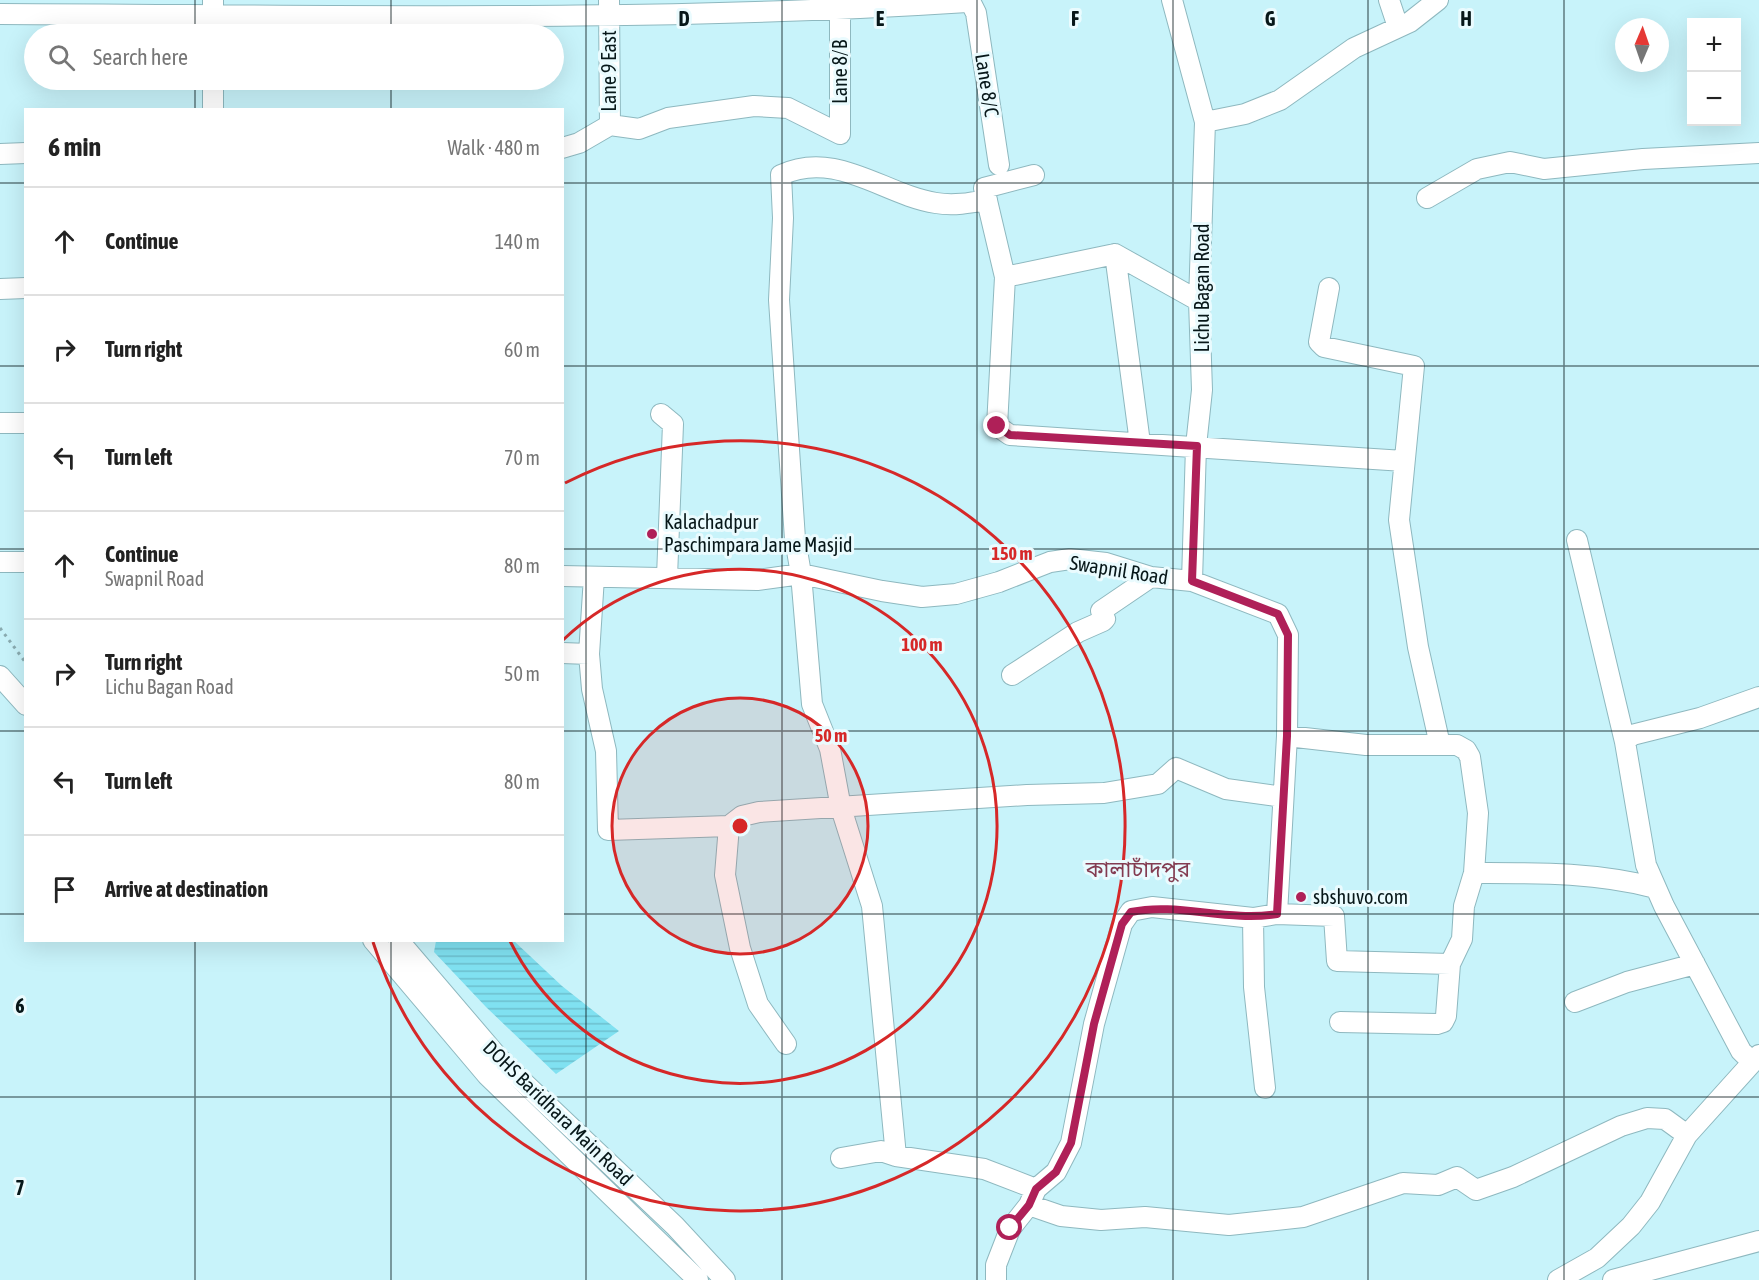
<!DOCTYPE html>
<meta charset="utf-8">
<style>
body{margin:0;font-family:"Asap Condensed","Noto Sans Bengali",sans-serif;background:#f6f6f6;color:#222}
.controls{position:absolute;right:18px;top:18px;display:grid;overflow:hidden;border-radius:0px;box-shadow:0 6px 24px #0002}
.controls button{width:54px;height:54px;display:grid;place-items:center;padding:0;border:0;border-bottom:2px solid #e0e0e0;background:#fff;color:#222;font:30px sans-serif}
.compass{position:absolute;left:1615px;top:18px;width:54px;height:54px;border-radius:50%;background:#fff;box-shadow:0 6px 24px #0002;rotate:2deg}
.stop{position:absolute;width:18px;height:18px;margin:-14px;border:4px solid #af2058;border-radius:50%;background:#fff}
.stop.end{background:#af2058;border-color:#fff;box-shadow:0 2px 6px #0008}
.list{margin:0;padding:0;list-style:none}
h2{display:flex;justify-content:space-between;align-items:center;height:78px;margin:0;padding:0 24px;font-size:26px}
h2 small{font-size:20px;font-weight:400;color:#767676}
.list li{display:grid;grid-template-columns:39px 1fr auto;gap:18px;align-items:center;box-sizing:border-box;height:108px;padding:0 24px;border-top:2px solid #e0e0e0}
.list b{display:block;font-size:22px;white-space:nowrap}
.list p{margin:0;font-size:20px;white-space:nowrap;color:#767676}
.list em{font-size:20px;font-style:normal;color:#767676}
.icon{flex:none;width:33px;height:33px;fill:none;stroke:currentColor;stroke-width:2;stroke-linecap:round;stroke-linejoin:round}
.map{position:relative;flex:none;width:1759px;height:1280px;overflow:hidden}
.search{position:absolute;background:#fff;box-shadow:0 6px 24px #0002;left:24px;top:24px;width:540px;height:66px;display:flex;align-items:center;gap:15px;box-sizing:border-box;padding:0 21px;border-radius:33px;color:#767676;font-size:22px}
.panel{position:absolute;background:#fff;box-shadow:0 6px 24px #0002;left:24px;top:108px;width:540px;height:834px;border-radius:0px}
.map>svg:first-child{display:block}
.water{fill:url(#water-rules)}
.lines{fill:none;stroke-linecap:round;stroke-linejoin:round}
.minor-casing{stroke:#8eb8bf;stroke-width:22}
.path{stroke:#8aacb1;stroke-width:3;stroke-dasharray:3 4.5;stroke-linecap:butt}
.minor{stroke:#fff;stroke-width:20}
.route{stroke:#af2058;stroke-width:8}
.grid{fill:none;stroke:#071719;stroke-width:1.5;stroke-opacity:0.55}
.ring{fill:none;stroke:#d62828;stroke-width:3}
.poi-dot{fill:#af2058;stroke:#eafbfe;stroke-width:2}
.labels{text-anchor:middle;stroke-width:6;stroke-linejoin:round;paint-order:stroke}
.street-label{font-size:20px;fill:#071719;stroke:#eafbfe}
.poi-label{font-size:20px;fill:#071719;stroke:#eafbfe;text-anchor:start}
.quarter-label{font-size:22px;fill:#833c51;stroke:#eafbfe}
.grid-label{font-size:20px;text-anchor:middle;font-weight:bold;fill:#071719;stroke:#eafbfe;stroke-width:6;stroke-linejoin:round;paint-order:stroke}
.centre{fill:#d62828;stroke:#eafbfe;stroke-width:3}
.ring-label{font-size:18px;text-anchor:middle;font-weight:bold;fill:#d62828;stroke:#eafbfe;stroke-width:6;stroke-linejoin:round;paint-order:stroke}
</style>
<div class="map">
<svg width="1759" height="1280" viewBox="0 0 1759 1280">
<defs>
<pattern id="water-rules" width="6" height="5" patternUnits="userSpaceOnUse" patternTransform="scale(1.5)"><rect width="6" height="5" fill="#80e1f1"/><path d="M0 2.5h6" fill="none" stroke="#6dc0ce"/></pattern>
</defs>
<rect width="100%" height="100%" fill="#c8f3fa"/>
<path class="water" d="M436,941H514L562,986L619,1031L556,1074L486,1007L434,952Z"/>
<g class="lines">
<g class="minor-casing">
<path id="minor" d="M609,0L610,125
M1172,0L1205,122L1199,301L1202,390L1196,446L1192,581
M1389,0L1398,27
M0,14C322,15 645,23 967,2L972,5L976,13L999,165
M213,34V0
M213,80V110
M1205,122L1245,114L1280,100L1354,48L1410,22L1438,0
M610,125L639,129L668,118L754,106L788,108L840,134V10
M562,148L579,143L610,125
M0,154L26,153
M1034,175L984,188L1005,277L997,426L1010,435L1404,461
M1427,198L1477,169L1510,162L1544,169L1643,159L1759,153
M1115,254L1140,443
M1005,277L1115,254L1199,301
M1329,288L1319,342L1324,347L1414,366L1399,520L1418,647L1440,745
M0,289L26,288
M661,414L673,424L667,577
M0,423H26
M1577,540L1625,742L1646,865L1664,906L1741,1051L1751,1061
M0,562H26
M562,576L757,580L801,574L882,591L922,597L956,594L999,582L1050,562L1070,559L1106,563L1151,577L1192,581L1278,614L1288,635L1287,736L1277,914
M594,577L589,654L592,689L606,751L608,830L729,826L742,816L759,812L1027,795L1104,793L1158,784L1176,768L1226,789L1283,797
M562,653L589,654
M1012,675L1078,632L1103,621L1105,619L1101,611L1151,577
M0,676L26,705
M1287,736L1366,745H1457L1466,750L1470,757L1478,813L1474,873L1464,906L1462,939L1450,964L1446,1016L1443,1022L1437,1024L1340,1022
M1625,742L1632,735L1700,718L1759,697
M729,826L725,875L740,948L758,1004L786,1044
M1474,873C1536,873 1595,872 1656,888
M1253,918L1254,987L1265,1088
M373,940L487,1075L698,1280
M398,940L503,1063L675,1226L725,1280
M1575,1002L1627,982L1695,964
M896,1156L872,906L841,808L830,749L812,704L801,574L795,539L779,300L783,218L781,175C836,149 884,195 936,203C953,206 970,203 987,200
M841,1158L881,1151L896,1156L984,1169L1036,1189
M1029,1205L1061,1216L1101,1220L1145,1217L1229,1225L1303,1217L1403,1183L1438,1185L1457,1177L1476,1190L1513,1177L1621,1126L1647,1118L1665,1119L1687,1135
M996,1280V1265L1010,1229L1029,1205L1036,1189L1056,1172L1071,1143L1094,1024L1122,924L1131,911L1152,907L1253,918L1277,914L1334,916L1337,961L1450,964
M1558,1280L1597,1258L1631,1226L1650,1202L1687,1135L1759,1055
M1613,1280L1759,1241"/>
</g>
<path class="path" d="M0,628L26,663"/>
<use href="#minor" class="minor"/>
</g>
<g class="lines">
<path class="route" d="M997,426L1010,435L1197,446L1192,581L1278,614L1288,635L1287,736L1277,914C1226,922 1178,902 1131,912L1122,924L1094,1024L1071,1143L1056,1172L1036,1189L1029,1205L1010,1228"/>
</g>
<path class="grid" d="M195,0V34M391,0V34M586,0V1280M782,0V1280M977,0V1280M1173,0V1280M1368,0V1280M1564,0V1280M195,80V110M391,80V110M0,183H26M562,183H1759M0,366H26M562,366H1759M0,549H26M562,549H1759M0,731H26M562,731H1759M0,914H26M562,914H1759M195,940V1280M391,940V1280M0,1097H1759"/>
<circle cx="740" cy="826" r="128" fill="#d62828" fill-opacity=".12"/>
<g class="ring">
<circle cx="740" cy="826" r="128"/>
<path d="M563 640A257 257 0 1 1 510 941"/>
<path d="M565 483A385 385 0 1 1 373 942"/>
</g>
<g class="poi-dot">
<circle cx="652" cy="534" r="6"/>
<circle cx="1301" cy="897" r="6"/>
</g>
<g class="labels">
<g class="street-label">
<text transform="translate(609 71) rotate(-90)" y="7">Lane 9 East</text>
<text transform="translate(840 72) rotate(-90)" y="7">Lane 8/B</text>
<text transform="translate(987 85) rotate(81)" y="7">Lane 8/C</text>
<text transform="translate(1202 288) rotate(-90)" y="7">Lichu Bagan Road</text>
<text transform="translate(1119 570) rotate(9)" y="7">Swapnil Road</text>
<text transform="translate(558 1113) rotate(44)" y="7">DOHS Baridhara Main Road</text>
</g>
<g class="poi-label">
<text x="664" y="529">Kalachadpur<tspan x="664" dy="23">Paschimpara Jame Masjid</tspan></text>
<text x="1313" y="904">sbshuvo.com</text>
</g>
<g class="quarter-label">
<text x="1138" y="877">কালাচাঁদপুর</text>
</g>
</g>
<g class="grid-label">
<text x="684" y="26">D</text>
<text x="880" y="26">E</text>
<text x="1075" y="26">F</text>
<text x="1270" y="26">G</text>
<text x="1466" y="26">H</text>
<text x="20" y="1013">6</text>
<text x="20" y="1195">7</text>
</g>
<circle cx="740" cy="826" r="9" class="centre"/>
<g class="ring-label">
<text x="1012" y="560">150 m</text>
<text x="922" y="651">100 m</text>
<text x="831" y="742">50 m</text>
</g>
</svg>
<div class="controls">
<button>+</button>
<button>−</button>
</div>
<svg class="compass" viewBox="-18 -18 36 36"><path d="M0-13l5 13h-10z" fill="#e53935"/><path d="M0 13l5-13h-10z" fill="#767676"/></svg>
<div class="stop" style="left:1010px;top:1228px"></div>
<div class="stop end" style="left:997px;top:426px"></div>
<div class="search"><svg class="icon" aria-label="search" viewBox="0 0 24 24"><circle cx="10" cy="10" r="6"/><path d="M15 15l6 6"/></svg>Search here</div>
<section class="panel">
<h2>6 min<small>Walk · 480 m</small></h2>
<ul class="list">
<li><svg class="icon" aria-label="ahead" viewBox="0 0 24 24"><path d="M12 20V5M6 11l6-6 6 6"/></svg><div><b>Continue</b></div><em>140 m</em></li>
<li><svg class="icon" aria-label="right" viewBox="0 0 24 24"><path d="M7 20v-9h11M14 6l5 5-5 5"/></svg><div><b>Turn right</b></div><em>60 m</em></li>
<li><svg class="icon" aria-label="left" viewBox="0 0 24 24"><path d="M17 20v-9H6M10 6l-5 5 5 5"/></svg><div><b>Turn left</b></div><em>70 m</em></li>
<li><svg class="icon" aria-label="ahead" viewBox="0 0 24 24"><path d="M12 20V5M6 11l6-6 6 6"/></svg><div><b>Continue</b><p>Swapnil Road</p></div><em>80 m</em></li>
<li><svg class="icon" aria-label="right" viewBox="0 0 24 24"><path d="M7 20v-9h11M14 6l5 5-5 5"/></svg><div><b>Turn right</b><p>Lichu Bagan Road</p></div><em>50 m</em></li>
<li><svg class="icon" aria-label="left" viewBox="0 0 24 24"><path d="M17 20v-9H6M10 6l-5 5 5 5"/></svg><div><b>Turn left</b></div><em>80 m</em></li>
<li><svg class="icon" aria-label="arrive" viewBox="0 0 24 24"><path d="M6 21V4h12l-3 4 3 4H6"/></svg><div><b>Arrive at destination</b></div></li>
</ul>
</section>
</div>
